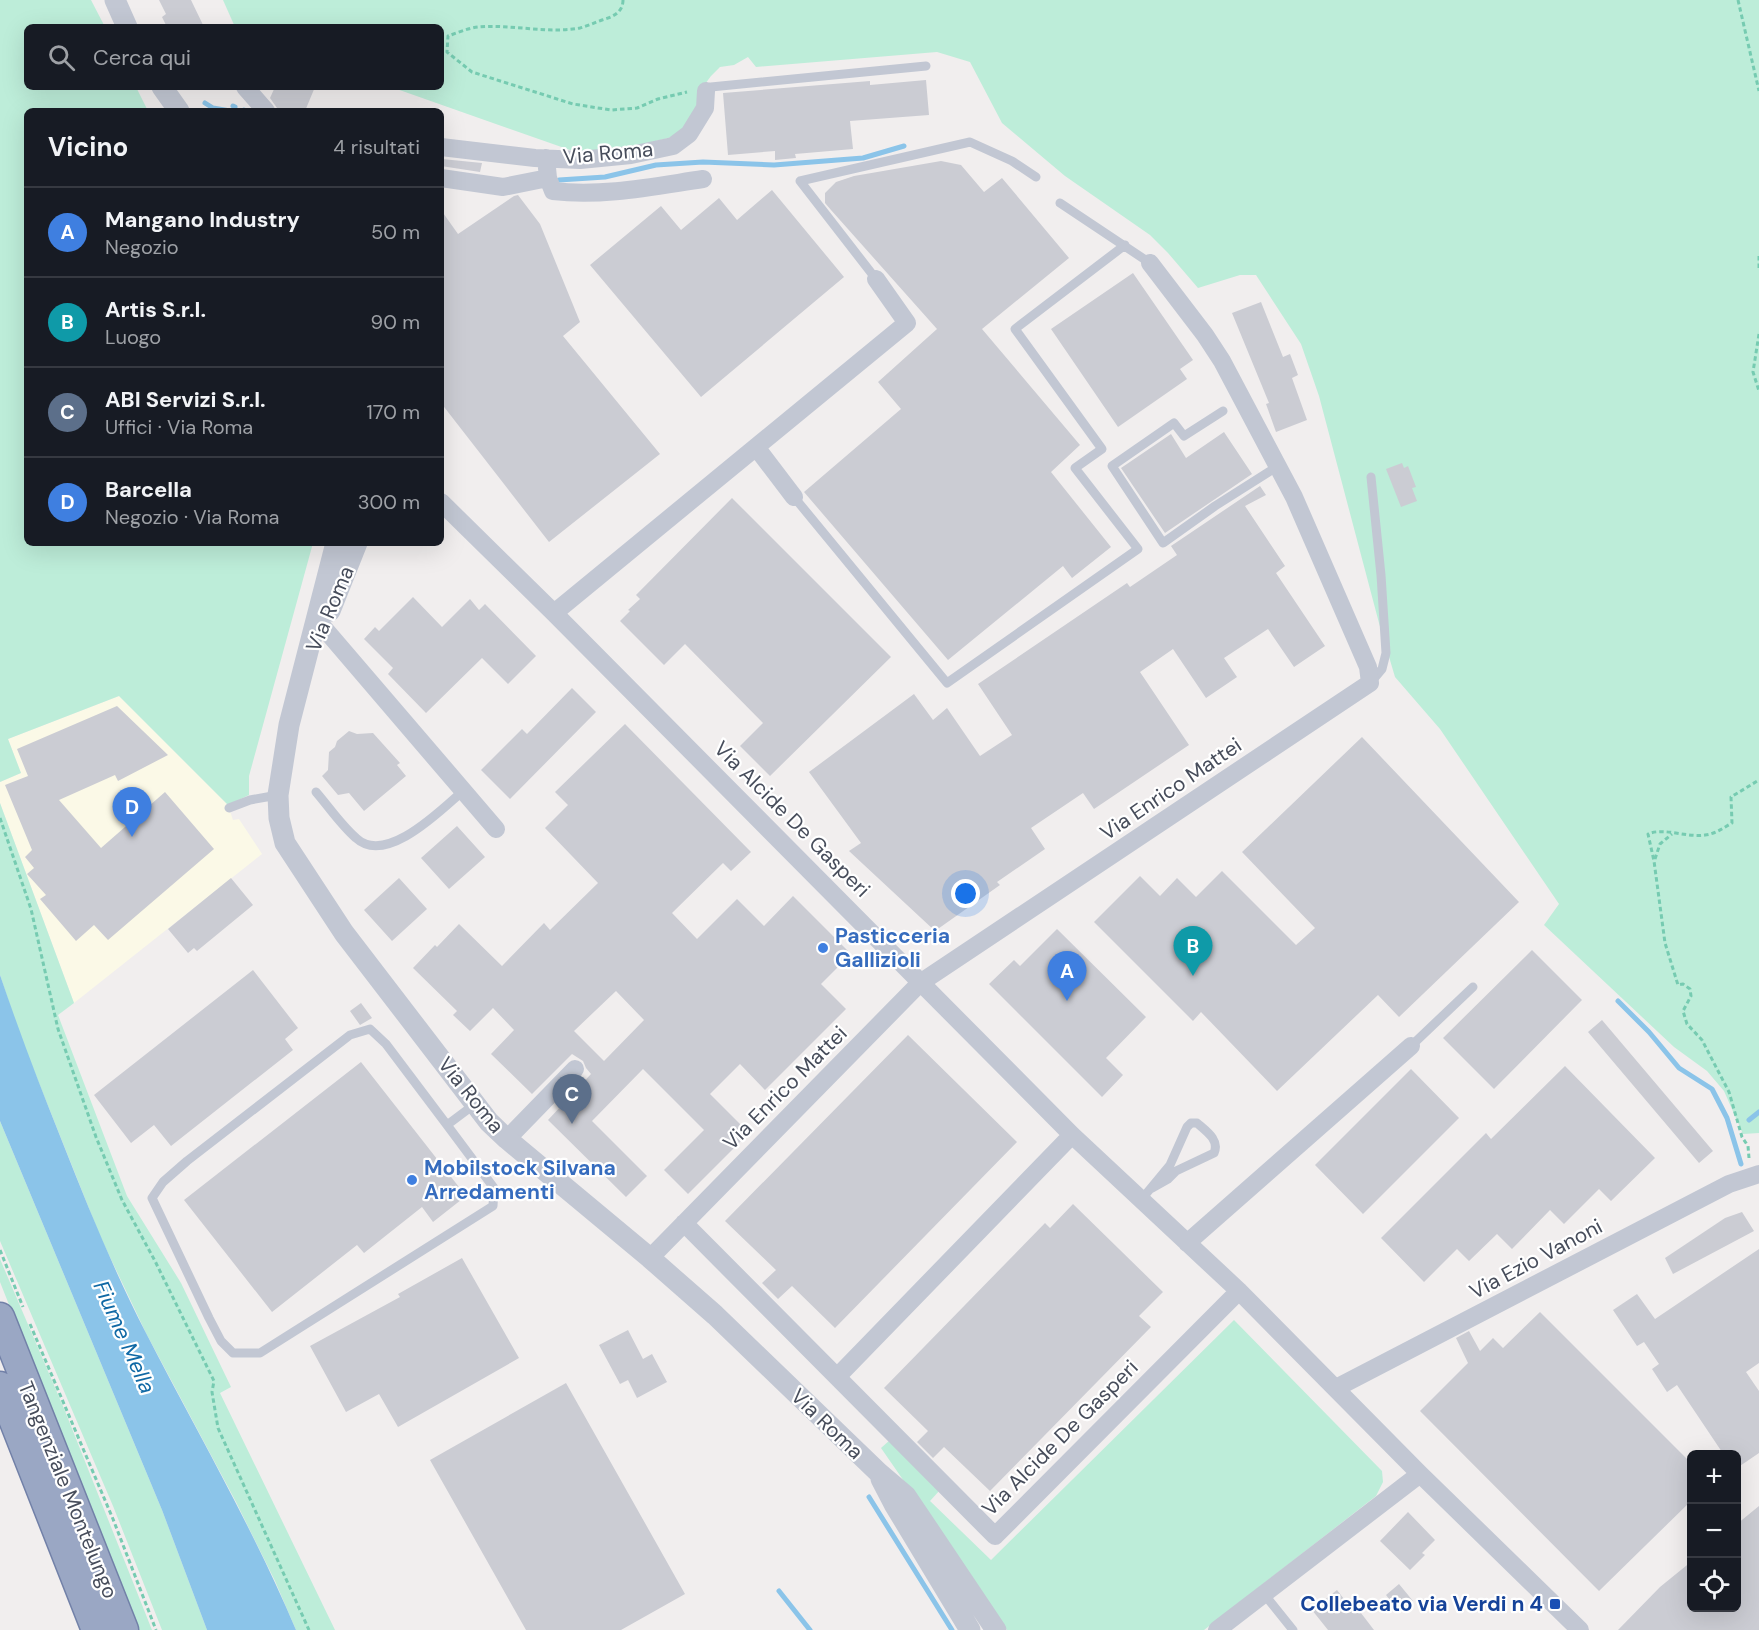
<!DOCTYPE html>
<html lang="it">
<meta charset="utf-8">
<style>
body{margin:0;font-family:"DM Sans",sans-serif;background:#242831;color:#f1f3f6}
.controls{position:absolute;right:18px;bottom:18px;display:grid;overflow:hidden;border-radius:9px;box-shadow:0 6px 24px #0002}
.controls button{width:54px;height:54px;display:grid;place-items:center;padding:0;border:0;border-bottom:2px solid #363941;background:#171b24;color:#f1f3f6;font:30px sans-serif}
.you{position:absolute;left:966px;top:894px;width:21px;height:21px;margin:-15px;border:4px solid #fff;border-radius:50%;background:#1a73e8;box-shadow:0 0 0 9px #1a73e833}
.badge{display:grid;place-items:center;width:39px;height:39px;border-radius:50%;background:#0b8043;color:#fff;font-size:20px;font-weight:700}
.pin{position:absolute;translate:-50% -50px;filter:drop-shadow(0 2px 3px #0008)}
.pin::after{content:'';position:absolute;top:32px;width:21px;height:18px;background:inherit;clip-path:polygon(0 0,100% 0,50% 100%)}
.list{margin:0;padding:0;list-style:none}
h2{display:flex;justify-content:space-between;align-items:center;height:78px;margin:0;padding:0 24px;font-size:26px}
h2 small{font-size:20px;font-weight:400;color:#9ea1a6}
.list li{display:grid;grid-template-columns:39px 1fr auto;gap:18px;align-items:center;box-sizing:border-box;height:90px;padding:0 24px;border-top:2px solid #363941}
.list b{display:block;font-size:22px;white-space:nowrap}
.list p{margin:0;font-size:20px;white-space:nowrap;color:#9ea1a6}
.list em{font-size:20px;font-style:normal;color:#9ea1a6}
.icon{flex:none;width:33px;height:33px;fill:none;stroke:currentColor;stroke-width:2;stroke-linecap:round;stroke-linejoin:round}
.map{position:relative;flex:none;width:1759px;height:1630px;overflow:hidden}
.search{position:absolute;background:#171b24;box-shadow:0 6px 24px #0002;left:24px;top:24px;width:420px;height:66px;display:flex;align-items:center;gap:15px;box-sizing:border-box;padding:0 21px;border-radius:9px;color:#9ea1a6;font-size:22px}
.panel{position:absolute;background:#171b24;box-shadow:0 6px 24px #0002;left:24px;top:108px;width:420px;height:438px;border-radius:9px}
.map>svg:first-child{display:block}
.commercial{fill:#fbf9e7}
.green{fill:#bdedd9}
.water{fill:#8bc4e9}
.lines{fill:none;stroke-linecap:round;stroke-linejoin:round}
.stream{stroke:#8bc4e9;stroke-width:5}
.building{fill:#cbccd3;fill-rule:evenodd}
.trunk-casing{stroke:#7281a8;stroke-width:31}
.path{stroke:#76cbb1;stroke-width:3;stroke-dasharray:4.5 3;stroke-linecap:butt}
.service{stroke:#c2c7d3;stroke-width:9}
.minor{stroke:#c2c7d3;stroke-width:18}
.tertiary{stroke:#c2c7d3;stroke-width:21}
.trunk{stroke:#9aa7c4;stroke-width:28}
.shop-dot{fill:#3f7fe0;stroke:#fff;stroke-width:2}
.transit-dot{fill:#1a4fb4;stroke:#fff;stroke-width:2}
.labels{text-anchor:middle;stroke-width:4.5;stroke-linejoin:round;paint-order:stroke}
.street-label{font-size:21px;fill:#474d5b;stroke:#fff}
.shop-label{font-size:21px;font-weight:bold;fill:#366cbe;stroke:#fff;text-anchor:start}
.transit-label{font-size:21px;font-weight:bold;fill:#164399;stroke:#fff;text-anchor:end}
.water-label{font-size:22px;font-style:italic;fill:#1069a5;stroke:#fff}
</style>
<div class="map">
<svg width="1759" height="1630" viewBox="0 0 1759 1630">
<rect width="100%" height="100%" fill="#f1eeee"/>
<path class="commercial" d="M119,696L228,805L233,820L239,819L262,854L74,1003L0,803V782L21,773L8,739Z"/>
<path class="green" d="M0,0H91L105,27H27V87H136L148,111H27V543H313L249,776V795L228,805L119,696L8,739L21,773L0,782Z
M223,0H1759V1133L1743,1134L1724,1091L1707,1071L1674,1047L1544,925L1559,904L1440,729L1395,677L1379,623L1319,396L1301,344L1256,275H1240L1198,288L1168,253L1150,235L1065,176L1002,123L970,62L937,52L756,67L748,57L734,65L720,67L711,76L702,88V99L679,135C643,145 607,153 570,150L391,87H441V27H235Z
M0,803L74,1003L58,1015L127,1196L181,1283L231,1387L220,1393L335,1630H296L275,1581L236,1502L146,1333L100,1236L19,1033L0,975Z
M0,1121L162,1510L207,1630H162L113,1506L0,1241Z
M0,1259L65,1411L152,1630H138L0,1282Z
M1234,1320L1382,1471L1383,1482L1376,1496L1204,1630H1007L881,1448L890,1440L940,1490L930,1501L991,1560Z"/>
<path class="water" d="M0,975C19,1031 40,1086 62,1141C88,1207 114,1271 146,1333C197,1432 253,1528 296,1630H207L162,1510L0,1121Z"/>
<g class="lines">
<path class="stream" d="M205,103L213,108L230,111
M233,106L235,107
M244,110L247,111
M559,180L605,177L656,165L703,162L774,165L863,158L904,146
M1618,1001L1649,1032L1679,1068L1712,1089L1727,1118L1741,1164
M1749,1120L1759,1112
M869,1497L952,1630
M779,1591L810,1630"/>
</g>
<path class="building" d="M159,0H191L204,27H167L162,17L166,14Z
M926,80L929,115L850,121L853,149L795,154L796,158L775,160V151L728,155L723,93L870,81V85Z
M275,87H315L305,111H284L277,108L270,98Z
M442,159L482,163L480,172L441,166Z
M941,161L961,165L984,192L1002,178L1069,258L982,329L1080,445L1051,472L1111,547L1072,578L1063,566L948,660L804,492L901,409L878,382L937,329L831,210L825,203V193L836,182L854,176Z
M772,190L844,277L701,397L590,265L661,206L681,230L719,198L737,220Z
M518,195L540,224L580,322L563,336L660,454L549,542L441,403V210L458,234L514,196Z
M1133,273L1193,360L1180,369L1187,379L1118,427L1051,329Z
M1261,302L1283,357L1290,354L1298,375L1292,378L1307,420L1276,432L1266,404L1269,403L1232,313Z
M1224,432L1252,474L1165,533L1121,468L1171,434L1186,458Z
M1402,463L1404,468L1408,466L1416,487L1412,488L1417,501L1401,507L1386,469Z
M1260,486L1266,495L1245,506L1285,566L1276,573L1325,646L1294,667L1268,629L1224,658L1237,677L1206,698L1173,649L1140,672L1189,745L1094,809L1083,793L1031,828L1045,849L997,882L1000,885L935,931L849,851L861,843L809,772L914,694L933,720L947,708L980,756L1012,735L978,684L1127,583L1130,587L1177,555L1171,546Z
M732,498L891,657L770,776L740,746L763,723L685,644L664,665L620,621L630,611L628,610L640,599L636,595Z
M413,597L442,627L470,599L479,610L485,604L536,656L508,684L482,658L426,713L388,674L393,668L364,639L375,627L379,631Z
M572,688L596,712L510,799L481,770L522,729L527,734Z
M117,706L168,755L118,781L115,775L59,800L101,848L165,792L214,849L108,940L94,925L76,941L40,899L46,895L27,874L34,868L25,857L32,850L5,785L28,776L17,749Z
M625,724L751,852L731,871L723,863L672,913L697,939L737,899L764,926L793,896L851,954L821,984L846,1009L765,1090L740,1064L710,1094L749,1133L688,1194L664,1170L704,1130L643,1069L592,1121L647,1176L626,1197L548,1120L591,1074L586,1068L583,1061L572,1054L532,1094L491,1054L514,1030L493,1008L470,1031L453,1015L457,1011L413,968L435,945L437,947L459,924L502,966L544,923L550,930L598,883L545,828L568,805L555,792ZM616,991L644,1020L604,1061L574,1031Z
M349,731L357,734L373,733L400,763L397,765L406,776L364,811L349,793L338,795L322,776L328,770L329,752L335,747L337,741Z
M1362,737L1519,902L1399,1017L1378,995L1277,1091L1201,1012L1193,1021L1094,922L1140,876L1160,896L1177,878L1196,897L1222,871L1296,945L1315,928L1242,852Z
M457,826L485,857L449,889L421,858Z
M231,878L253,905L197,951L194,948L188,953L168,929Z
M399,878L427,909L392,941L364,910Z
M1057,929L1146,1017L1106,1058L1123,1075L1102,1097L989,984L1014,960L1020,966Z
M1532,950L1582,1000L1494,1089L1443,1038Z
M253,970L298,1028L285,1039L293,1050L171,1146L154,1125L131,1143L94,1095Z
M361,1003L372,1018L360,1025L350,1011Z
M1602,1020L1713,1151L1699,1163L1588,1032Z
M908,1035L1017,1142L835,1328L792,1286L778,1299L762,1283L776,1270L725,1221Z
M361,1062L466,1196L433,1222L422,1207L364,1253L357,1245L272,1312L184,1200Z
M1565,1066L1655,1158L1611,1201L1599,1189L1564,1224L1550,1210L1512,1249L1497,1234L1469,1261L1457,1249L1424,1282L1381,1238L1486,1133L1491,1139Z
M1411,1069L1459,1118L1363,1214L1315,1165Z
M1073,1204L1163,1292L1139,1316L1151,1327L990,1491L944,1447L933,1458L917,1442L928,1431L884,1388L1045,1223L1050,1228Z
M1742,1212L1754,1231L1673,1274L1665,1258L1725,1218Z
M1759,1249V1363L1746,1372L1759,1391V1453L1737,1468V1455H1724L1677,1385L1667,1392L1652,1369L1659,1364L1644,1342L1637,1346L1613,1310L1637,1294L1655,1319Z
M462,1258L519,1358L398,1427L379,1394L346,1412L310,1346L400,1297L398,1294Z
M1540,1312L1692,1464V1500L1599,1591L1420,1411L1468,1363L1456,1338L1469,1331L1480,1351L1493,1338L1503,1348Z
M628,1330L643,1359L652,1354L667,1382L637,1398L628,1380L620,1384L599,1345Z
M566,1383L685,1594L621,1630H526L430,1460Z
M1759,1506V1630H1618L1660,1587L1692,1561V1608H1737V1524Z
M1408,1512L1435,1540L1422,1553L1425,1555L1410,1570L1380,1541Z
M1399,1584L1413,1601L1399,1612L1386,1595Z
M1337,1590L1347,1603L1351,1600L1374,1630H1328L1312,1610Z"/>
<g class="lines">
<g class="trunk-casing">
<path id="trunk" d="M0,1317L124,1630
M0,1386L96,1630"/>
</g>
<path class="path" d="M623,0C623,13 612,17 602,20C594,23 587,26 580,28C548,34 511,24 478,27C468,28 457,33 448,36L447,52L472,72L573,104L611,110L637,108L658,99L687,92
M1738,0L1759,91
M1759,256V269
M1759,334L1753,372L1759,391
M0,818L31,909L58,1029L96,1137L122,1200L155,1261L214,1381L212,1392L218,1428L309,1630
M1655,859L1660,844L1672,834
M1749,1158L1748,1146L1742,1137L1729,1092L1702,1040L1687,1024L1683,1011L1691,996L1690,989L1683,984L1678,985L1665,943L1654,861L1648,834C1664,827 1687,838 1705,835C1715,834 1723,828 1732,823L1731,797L1759,780
M0,1250L23,1307
M30,1324L113,1519L156,1630"/>
<path class="service" d="M706,91L711,87L721,86L926,66
M1060,203L1150,263
M876,279L800,181L970,142L1012,161L1036,177
M1223,411L1184,436L1174,423L1112,466L1163,543L1215,506L1278,466
M1371,477L1381,575L1386,653L1382,669L1371,682
M794,497L947,683L1138,549L1075,468L1102,449L1015,329L1125,245
M316,792C329,807 341,825 356,838C386,866 441,810 463,791
M229,808L250,800L278,795
M1411,1046L1473,987
M447,1125L386,1044L370,1029L350,1035L187,1161L163,1182L152,1198L209,1318L221,1341L233,1353H260L493,1206L494,1188L447,1125L475,1104
M1141,1200L1170,1165L1187,1127L1191,1123H1197C1206,1131 1220,1140 1214,1153L1176,1171L1168,1179L1152,1188
M1264,1594L1293,1630"/>
<path class="minor" d="M245,87L266,111
M441,147L535,158L580,160L631,155L673,146L689,134L705,108L706,91
M546,158L548,178L553,191C603,197 655,186 703,179
M441,178L503,187L548,178
M756,447L794,497
M441,502L554,613L1072,1135L1239,1291L1420,1474L1580,1630
M554,613L907,323L876,279
M323,627L496,829
M507,1139L575,1069
M684,1223L995,1536L1239,1291
M1187,1243L1411,1046
M650,1258L920,983L1370,683L1368,667L1294,497L1222,361L1205,335L1150,263
M837,1377L1072,1135
M1336,1388L1729,1184L1759,1174
M1217,1630L1420,1474"/>
<path class="tertiary" d="M115,0L127,27
M162,87L179,111
M336,543L289,725L278,795L279,818L285,843L344,933L489,1122L507,1139L650,1258L715,1315L879,1473L906,1496L996,1630
M330,611L357,543
M881,1479L894,1504L970,1630"/>
<use href="#trunk" class="trunk"/>
</g>
<g class="shop-dot">
<circle cx="823" cy="948" r="6"/>
<circle cx="412" cy="1180" r="6"/>
</g>
<rect class="transit-dot" x="1549" y="1598" width="12" height="12" rx="3"/>
<g class="labels">
<g class="street-label">
<text transform="translate(608 153) rotate(-5)" y="7">Via Roma</text>
<text transform="translate(330 609) rotate(-67)" y="7">Via Roma</text>
<text transform="translate(1171 789) rotate(-34)" y="7">Via Enrico Mattei</text>
<text transform="translate(792 819) rotate(45)" y="7">Via Alcide De Gasperi</text>
<text transform="translate(785 1088) rotate(-45)" y="7">Via Enrico Mattei</text>
<text transform="translate(471 1095) rotate(51)" y="7">Via Roma</text>
<text transform="translate(1536 1259) rotate(-28)" y="7">Via Ezio Vanoni</text>
<text transform="translate(827 1424) rotate(44)" y="7">Via Roma</text>
<text transform="translate(1060 1438) rotate(-45)" y="7">Via Alcide De Gasperi</text>
<text transform="translate(68 1490) rotate(68)" y="7">Tangenziale Montelungo</text>
</g>
<g class="shop-label">
<text x="835" y="943">Pasticceria<tspan x="835" dy="24">Gallizioli</tspan></text>
<text x="424" y="1175">Mobilstock Silvana<tspan x="424" dy="24">Arredamenti</tspan></text>
</g>
<g class="transit-label">
<text x="1543" y="1611">Collebeato via Verdi n 4</text>
</g>
<g class="water-label">
<text transform="translate(125 1337) rotate(66)" y="8">Fiume Mella</text>
</g>
</g>
</svg>
<div class="controls">
<button>+</button>
<button>−</button>
<button><svg class="icon" aria-label="locate" viewBox="0 0 24 24"><circle cx="12" cy="12" r="6"/><path d="M12 2v4M12 18v4M2 12h4M18 12h4"/></svg></button>
</div>
<div class="you"></div>
<div class="pin badge" style="left:1067px;top:1001px;background:#3f7fe0">A</div>
<div class="pin badge" style="left:1193px;top:976px;background:#0f9aa8">B</div>
<div class="pin badge" style="left:572px;top:1124px;background:#5c6f8a">C</div>
<div class="pin badge" style="left:132px;top:837px;background:#3f7fe0">D</div>
<div class="search"><svg class="icon" aria-label="search" viewBox="0 0 24 24"><circle cx="10" cy="10" r="6"/><path d="M15 15l6 6"/></svg>Cerca qui</div>
<section class="panel">
<h2>Vicino<small>4 risultati</small></h2>
<ul class="list">
<li><span class="badge" style="background:#3f7fe0">A</span><div><b>Mangano Industry</b><p>Negozio</p></div><em>50 m</em></li>
<li><span class="badge" style="background:#0f9aa8">B</span><div><b>Artis S.r.l.</b><p>Luogo</p></div><em>90 m</em></li>
<li><span class="badge" style="background:#5c6f8a">C</span><div><b>ABI Servizi S.r.l.</b><p>Uffici · Via Roma</p></div><em>170 m</em></li>
<li><span class="badge" style="background:#3f7fe0">D</span><div><b>Barcella</b><p>Negozio · Via Roma</p></div><em>300 m</em></li>
</ul>
</section>
</div>
